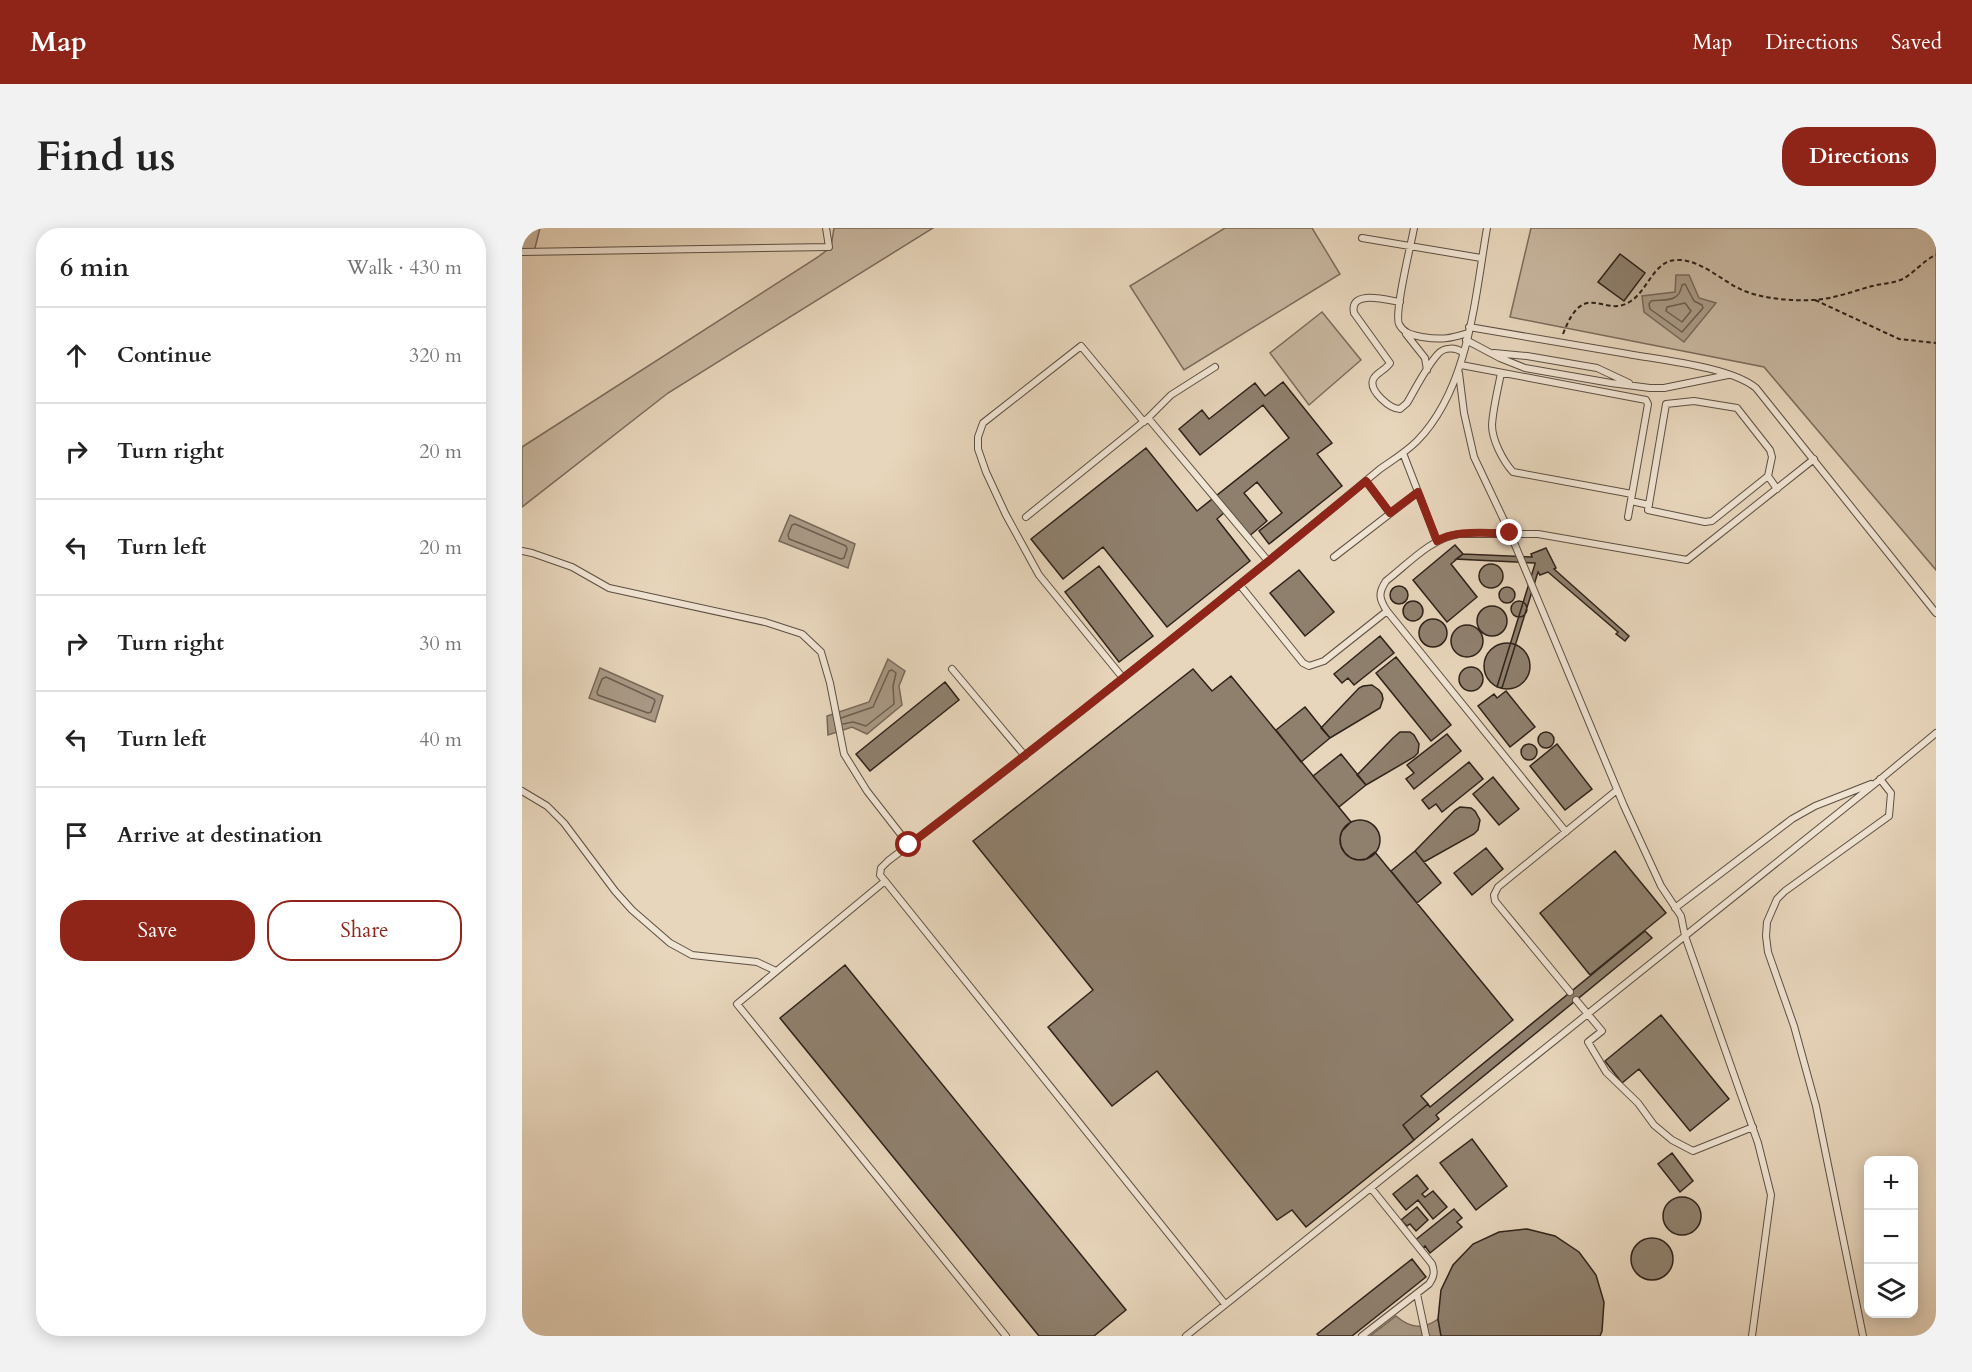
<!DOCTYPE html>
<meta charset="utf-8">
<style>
body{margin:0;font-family:Cardo,serif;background:#f2f2f2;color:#222}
.controls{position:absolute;right:18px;bottom:18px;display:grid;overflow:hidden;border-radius:12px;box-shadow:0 3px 15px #0003}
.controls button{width:54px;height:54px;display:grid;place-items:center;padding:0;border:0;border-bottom:2px solid #e0e0e0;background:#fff;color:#222;font:30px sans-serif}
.stop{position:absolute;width:18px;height:18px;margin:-14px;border:4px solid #8f2418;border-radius:50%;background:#fff}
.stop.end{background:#8f2418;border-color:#fff;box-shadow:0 2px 6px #0008}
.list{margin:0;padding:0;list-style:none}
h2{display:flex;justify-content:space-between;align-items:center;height:78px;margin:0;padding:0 24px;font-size:26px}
h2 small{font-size:20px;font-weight:400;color:#767676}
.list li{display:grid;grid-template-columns:39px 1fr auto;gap:18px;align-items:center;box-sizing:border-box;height:96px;padding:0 24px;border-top:2px solid #e0e0e0}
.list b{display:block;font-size:22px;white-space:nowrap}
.list em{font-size:20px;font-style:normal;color:#767676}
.actions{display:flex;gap:12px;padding:18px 24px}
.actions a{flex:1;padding:14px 0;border:2px solid #8f2418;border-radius:24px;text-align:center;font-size:21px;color:#8f2418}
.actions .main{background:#8f2418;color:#fff}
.icon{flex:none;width:33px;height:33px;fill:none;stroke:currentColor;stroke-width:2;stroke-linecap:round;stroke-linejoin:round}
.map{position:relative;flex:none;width:1414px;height:1108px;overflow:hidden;border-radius:24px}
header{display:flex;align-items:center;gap:36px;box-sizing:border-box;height:84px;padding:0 30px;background:#8f2418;color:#fff}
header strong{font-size:28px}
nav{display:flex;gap:33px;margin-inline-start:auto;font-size:21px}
.intro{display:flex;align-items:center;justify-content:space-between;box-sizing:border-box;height:144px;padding:0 36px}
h1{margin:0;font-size:42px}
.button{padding:15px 27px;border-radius:24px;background:#8f2418;color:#fff;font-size:21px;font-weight:700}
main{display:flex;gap:36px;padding:0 36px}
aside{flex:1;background:#fff;border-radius:24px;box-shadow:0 3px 15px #0003}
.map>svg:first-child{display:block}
.green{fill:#c8b7a0;stroke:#7b6c5d;stroke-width:1.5}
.water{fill:#a99985;stroke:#78695a;stroke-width:1.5}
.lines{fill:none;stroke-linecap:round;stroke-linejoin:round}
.shore{stroke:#6c5e50;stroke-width:1.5}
.building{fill:#8f806e;stroke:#2e221a;stroke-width:1.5}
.lane-casing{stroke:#5c4f42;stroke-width:8}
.path{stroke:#2e221a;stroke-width:2;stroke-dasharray:4.5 3;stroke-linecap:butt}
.lane{stroke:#f0e4d3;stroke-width:6}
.route{stroke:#8f2418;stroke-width:8}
</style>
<header>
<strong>Map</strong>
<nav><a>Map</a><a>Directions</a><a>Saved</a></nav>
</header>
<div class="intro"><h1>Find us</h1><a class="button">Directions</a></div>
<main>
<aside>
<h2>6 min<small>Walk · 430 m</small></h2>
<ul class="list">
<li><svg class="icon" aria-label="ahead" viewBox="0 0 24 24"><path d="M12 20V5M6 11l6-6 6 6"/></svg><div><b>Continue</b></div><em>320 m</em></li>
<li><svg class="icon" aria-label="right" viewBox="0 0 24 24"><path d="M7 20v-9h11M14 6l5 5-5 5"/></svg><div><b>Turn right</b></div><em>20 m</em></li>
<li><svg class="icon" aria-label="left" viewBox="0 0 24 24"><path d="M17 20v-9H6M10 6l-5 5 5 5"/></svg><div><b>Turn left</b></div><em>20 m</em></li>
<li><svg class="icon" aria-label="right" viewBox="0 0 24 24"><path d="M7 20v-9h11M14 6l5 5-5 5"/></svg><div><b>Turn right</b></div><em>30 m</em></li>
<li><svg class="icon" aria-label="left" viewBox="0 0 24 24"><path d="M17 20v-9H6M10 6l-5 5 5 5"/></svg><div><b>Turn left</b></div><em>40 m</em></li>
<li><svg class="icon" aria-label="arrive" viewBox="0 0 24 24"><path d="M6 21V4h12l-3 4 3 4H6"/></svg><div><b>Arrive at destination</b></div></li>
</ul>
<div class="actions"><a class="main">Save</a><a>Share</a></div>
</aside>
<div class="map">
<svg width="1414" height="1108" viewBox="0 0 1414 1108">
<rect width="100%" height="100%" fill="#e8d6bc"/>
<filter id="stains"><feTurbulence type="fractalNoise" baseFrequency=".00333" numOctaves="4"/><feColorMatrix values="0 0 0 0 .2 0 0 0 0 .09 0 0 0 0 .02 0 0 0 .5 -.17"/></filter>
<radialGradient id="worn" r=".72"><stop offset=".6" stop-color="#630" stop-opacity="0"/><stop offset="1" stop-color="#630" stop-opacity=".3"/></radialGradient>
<path class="green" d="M0,0H18L12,24L0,23Z
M312,0H411L146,165L0,279V219L296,29L309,19Z
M703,0H790L818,46L662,142L608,58Z
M1009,0H1414V342L1242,139L988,89Z
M800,84L839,132L787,177L748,125Z"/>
<path class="water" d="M1154,47H1167L1177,70L1194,75L1162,114L1122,84L1120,68L1153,64Z
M268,287L333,316L326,340L257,313Z
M366,431L383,443L377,458L380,477L345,506L330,499L306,507L305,488L347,474Z
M78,440L141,468L133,494L67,470Z
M874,1088C888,1100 901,1102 916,1091L919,1108H848Z"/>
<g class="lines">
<path class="shore" d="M1163,56L1172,73L1180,77L1181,80L1160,104L1128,81L1127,76L1129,73C1144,71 1157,75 1160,57Z
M1163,75L1169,83L1160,94L1144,83L1145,79Z
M273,296L324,318L325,321L322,330L319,331L267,311L266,307L270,297Z
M84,449L132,471L133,473L129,484L126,485L76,467L75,464L80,451Z
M319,490L351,479L367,443L370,442L374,445L371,458L372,476L344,498L331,494L321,496"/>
</g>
<path class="building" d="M1098,26L1123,45L1102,73L1076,54Z
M761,154L810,215L795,226L820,258L747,316L737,303L760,285L735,254L722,265L745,293L725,310L704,283L695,291L728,333L645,399L581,319L541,351L509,311L624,220L675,283L767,210L741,177L678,227L657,201L680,182L687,191L733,155L743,168Z
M933,317L941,326L929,336L955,369L925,394L891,352Z
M1024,320L1034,340L1032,341L1107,408L1103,413L1094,406L1096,404L1026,344L1018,347L1016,344L980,460L975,459L1013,336V335L934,331L941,326L1010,329L1009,326Z
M957 348a12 12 0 1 1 24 0a12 12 0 1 1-24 0Z
M577,338L631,408L597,434L543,364Z
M777,342L812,384L783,408L748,365Z
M868 367a9 9 0 1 1 18 0a9 9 0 1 1-18 0Z
M977 367a8 8 0 1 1 16 0a8 8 0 1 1-16 0Z
M989 381a8 8 0 1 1 16 0a8 8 0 1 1-16 0Z
M881 383a10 10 0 1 1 20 0a10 10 0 1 1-20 0Z
M955 393a15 15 0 1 1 30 0a15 15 0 1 1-30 0Z
M897 405a14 14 0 1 1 28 0a14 14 0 1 1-28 0Z
M929 413a16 16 0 1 1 32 0a16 16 0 1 1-32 0Z
M858,408L872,425L832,457L826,450L820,455L812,446Z
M962 438a23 23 0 1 1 46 0a23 23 0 1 1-46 0Z
M874,429L929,497L909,513L854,445Z
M937 451a12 12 0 1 1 24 0a12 12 0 1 1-24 0Z
M671,441L690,463L709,448L829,594L820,603L818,610L819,618L823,625L829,630L836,632L844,631L853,624L991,792L899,868L906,876L881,897L892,912L784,999L770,982L755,992L635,843L590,878L526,799L571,762L451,613Z
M423,454L437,472L348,543L334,526Z
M850,457L857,462L860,466L861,471L858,480L808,510L799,500L837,460L841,458Z
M984,463L1013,499L988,519L956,478L972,466L975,470Z
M783,479L808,510L779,534L754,502Z
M1016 512a8 8 0 1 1 16 0a8 8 0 1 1-16 0Z
M878,504H888L892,507L897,516L896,525L892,529L844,557L835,547L871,510Z
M925,506L939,523L892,561L884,551L892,545L885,537Z
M1035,516L1070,561L1043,582L1008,538Z
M999 524a8 8 0 1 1 16 0a8 8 0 1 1-16 0Z
M819,526L844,557L817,579L791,548Z
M947,534L961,551L920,584L914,576L907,581L900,572Z
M971,549L997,581L977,597L951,566Z
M938,579L949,580L953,583L958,592L956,602L952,606L902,634L893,623L933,582Z
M818 612a20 20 0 1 1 40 0a20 20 0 1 1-40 0Z
M964,620L981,641L950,667L932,645Z
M893,623L919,655L895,675L869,643Z
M1093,623L1144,685L1068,747L1018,685Z
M1123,703L1130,710L914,887L917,891L892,912L881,897L906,876L908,879Z
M323,737L604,1082L572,1108H517L258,790Z
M1139,787L1207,871L1168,903L1117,841L1100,855L1083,833Z
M950,911L985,958L954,982L918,935Z
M1150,925L1171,953L1158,964L1136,936Z
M895,947L906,961L900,966L903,969L911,963L925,979L911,991L896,972L884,982L871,966Z
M1141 988a19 19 0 1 1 38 0a19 19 0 1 1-38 0Z
M895,979L906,992L894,1003L888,996L885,998L879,992Z
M932,981L940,990L935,994L940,999L908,1025L903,1018L899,1022L892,1013Z
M1005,1001L1033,1008L1057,1024L1074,1047L1082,1074L1080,1103L1078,1108H919L916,1091L919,1062L931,1037L951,1016L977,1004Z
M1109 1031a21 21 0 1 1 42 0a21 21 0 1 1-42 0Z
M890,1031L904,1049L830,1108H797L795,1106Z"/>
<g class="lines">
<g class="lane-casing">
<path id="lane" d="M892,0C889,17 872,84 877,96C882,106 891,107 900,109C919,112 927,111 946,105
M840,10L959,30
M0,24L307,19L304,0
M878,74C865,72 827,61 832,85L868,135C864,142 853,145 851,152C847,163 868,181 878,181L885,175C894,160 904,139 916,126C922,119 934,119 941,125
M947,99C1000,108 1053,117 1106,126C1139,132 1209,139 1234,160L1414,385
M884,106L903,130L905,142
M944,112L978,130L1003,140L1089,155L1128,160H1142L1206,147
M972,125L1005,128L1075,140L1107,155
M939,137L1124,172L1126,176L1106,289
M937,145L942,185L952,229L988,305L1102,578L1139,658L1159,688L1163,708L1236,915L1249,967L1230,1108
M979,145C976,161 971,180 970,197C970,212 981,233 991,244L1110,266
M626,190L649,167L693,139
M881,225L915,313
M1246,248L1250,229L1248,222L1215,180L1172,173L1144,176L1126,282L1183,294L1190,293L1246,248L1255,261
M844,253L868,285
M1109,273L1127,277
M504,289L626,190L746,333
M0,323L10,325L50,339L87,360L243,394L280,406L299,424L308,455L322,526L345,563L387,617
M812,329L896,264
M718,357L781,435L787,438L802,433L865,383
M430,441L503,528
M601,450L517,347L484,287L464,244L456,221V209L461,195L559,118L622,194
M0,563L25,578L42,595L93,663L110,682L148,715L170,727L235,734L254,743
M1044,604L865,383C857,371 856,365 864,353C886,336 909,310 937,306H1016L1165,332L1292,231
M363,653L703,1076
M1153,680L1270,591L1293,578L1349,556
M1048,764L973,673L972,667L976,659L1095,562
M1054,772L1080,803L1066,814L1084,844L1116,875L1132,897L1150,912L1171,923L1231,899
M895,1066L904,1108
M484,1108L215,776L363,653L358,647L359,640L366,633C533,506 697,375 858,241C871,232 884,224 895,213C947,160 953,69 965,0
M664,1108L1355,554L1414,505
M840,1108L907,1056C912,1049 913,1044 910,1036L849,960
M1341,1108L1294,878L1272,798L1246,724L1244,708L1245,694L1255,671L1263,663L1367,588L1369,565L1358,551"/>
</g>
<path class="path" d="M1293,72L1377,111L1414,115
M1041,106C1063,48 1082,92 1109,73C1126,62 1132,32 1155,32C1178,31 1200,53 1220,62C1241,71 1269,73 1292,72C1311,71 1332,63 1350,58C1359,56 1372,55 1381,51C1393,44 1402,32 1414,27"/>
<use href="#lane" class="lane"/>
</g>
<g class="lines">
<path class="route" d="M387,617C542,498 694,377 844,253L868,285L896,264L915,313C935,301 964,306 988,305"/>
</g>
<rect width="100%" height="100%" filter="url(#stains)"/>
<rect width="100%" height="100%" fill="url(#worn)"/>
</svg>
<div class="controls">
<button>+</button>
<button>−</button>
<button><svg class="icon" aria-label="layers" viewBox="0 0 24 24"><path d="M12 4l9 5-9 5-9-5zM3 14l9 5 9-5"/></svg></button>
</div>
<div class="stop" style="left:387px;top:617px"></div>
<div class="stop end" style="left:988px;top:305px"></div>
</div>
</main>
